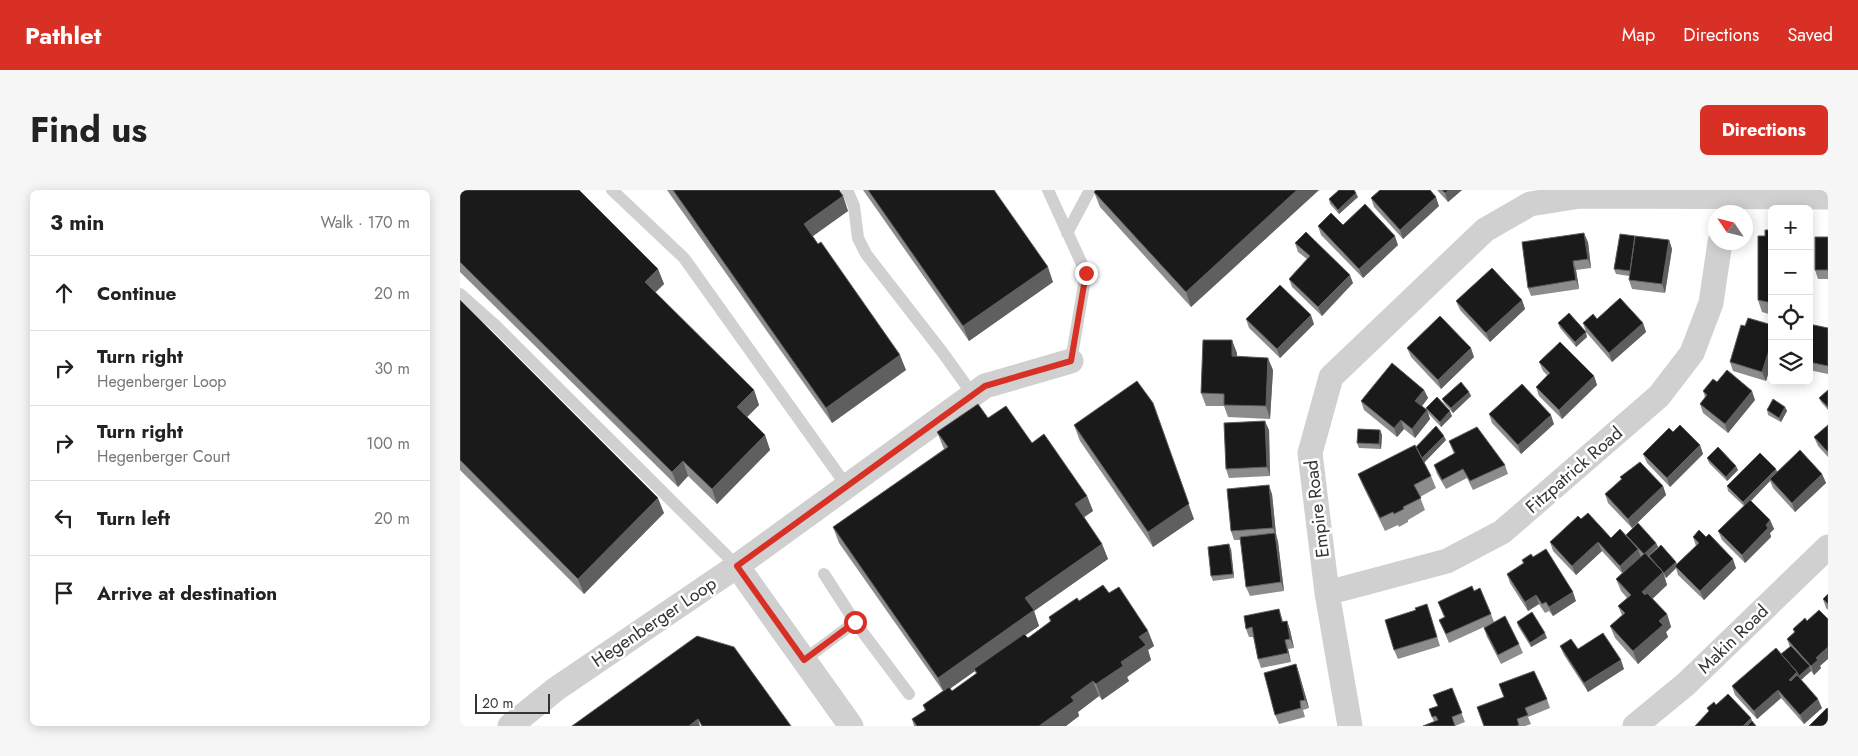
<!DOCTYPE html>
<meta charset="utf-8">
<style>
body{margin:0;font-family:Jost,sans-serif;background:#f6f6f6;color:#222}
.controls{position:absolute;right:15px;top:15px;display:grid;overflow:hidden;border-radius:8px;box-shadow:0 2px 12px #0003}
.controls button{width:45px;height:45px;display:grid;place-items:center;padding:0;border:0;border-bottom:1px solid #e0e0e0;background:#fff;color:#222;font:25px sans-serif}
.compass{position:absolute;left:1248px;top:15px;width:45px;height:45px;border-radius:50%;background:#fff;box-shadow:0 2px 12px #0003;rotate:305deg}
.scale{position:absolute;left:15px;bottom:12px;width:75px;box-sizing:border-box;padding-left:5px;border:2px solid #333;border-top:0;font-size:14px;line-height:18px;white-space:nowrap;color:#333;-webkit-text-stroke:4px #fff;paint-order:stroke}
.stop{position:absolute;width:15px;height:15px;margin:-11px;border:4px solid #d93025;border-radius:50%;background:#fff}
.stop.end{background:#d93025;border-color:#fff;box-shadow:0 1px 5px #0008}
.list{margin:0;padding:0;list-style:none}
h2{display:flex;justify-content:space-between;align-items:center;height:65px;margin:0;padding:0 20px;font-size:21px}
h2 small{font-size:16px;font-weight:400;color:#767676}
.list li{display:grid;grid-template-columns:32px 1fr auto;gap:15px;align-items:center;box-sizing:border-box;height:75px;padding:0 20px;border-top:1px solid #e0e0e0}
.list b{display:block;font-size:19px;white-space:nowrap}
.list p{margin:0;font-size:16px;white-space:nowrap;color:#767676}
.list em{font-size:16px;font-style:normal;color:#767676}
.icon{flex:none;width:28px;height:28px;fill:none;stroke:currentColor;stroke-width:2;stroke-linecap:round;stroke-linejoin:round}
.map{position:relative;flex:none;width:1368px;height:536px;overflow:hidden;border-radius:8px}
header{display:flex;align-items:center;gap:30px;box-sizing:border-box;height:70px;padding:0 25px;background:#d93025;color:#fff}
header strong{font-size:24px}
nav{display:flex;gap:28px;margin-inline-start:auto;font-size:18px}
.intro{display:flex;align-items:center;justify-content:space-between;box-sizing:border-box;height:120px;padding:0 30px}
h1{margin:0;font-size:35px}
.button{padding:12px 22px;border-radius:8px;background:#d93025;color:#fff;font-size:18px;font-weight:700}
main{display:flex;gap:30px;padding:0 30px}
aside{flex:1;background:#fff;border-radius:8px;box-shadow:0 2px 12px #0003}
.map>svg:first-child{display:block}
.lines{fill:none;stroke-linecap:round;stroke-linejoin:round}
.lane{stroke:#d0d0d0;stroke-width:12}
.street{stroke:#d0d0d0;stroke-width:25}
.wall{fill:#8c8c8c;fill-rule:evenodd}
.shaded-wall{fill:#5f5f5f}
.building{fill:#1a1a1a;stroke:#5f5f5f}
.route{stroke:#d93025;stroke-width:6}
.labels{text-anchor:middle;stroke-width:5;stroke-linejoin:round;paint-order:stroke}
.street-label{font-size:18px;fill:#333;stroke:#fff}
</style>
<header>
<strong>Pathlet</strong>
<nav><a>Map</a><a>Directions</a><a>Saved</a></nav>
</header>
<div class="intro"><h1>Find us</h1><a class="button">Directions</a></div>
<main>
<aside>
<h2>3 min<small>Walk · 170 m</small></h2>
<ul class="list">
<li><svg class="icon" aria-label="ahead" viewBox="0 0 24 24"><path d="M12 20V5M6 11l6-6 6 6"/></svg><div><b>Continue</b></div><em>20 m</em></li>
<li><svg class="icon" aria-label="right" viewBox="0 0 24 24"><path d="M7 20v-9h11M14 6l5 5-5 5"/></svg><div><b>Turn right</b><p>Hegenberger Loop</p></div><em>30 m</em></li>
<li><svg class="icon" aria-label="right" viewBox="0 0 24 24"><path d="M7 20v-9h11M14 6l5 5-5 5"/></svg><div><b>Turn right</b><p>Hegenberger Court</p></div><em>100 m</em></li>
<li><svg class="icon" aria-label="left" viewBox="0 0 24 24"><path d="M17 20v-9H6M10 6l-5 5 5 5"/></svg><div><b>Turn left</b></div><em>20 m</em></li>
<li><svg class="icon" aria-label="arrive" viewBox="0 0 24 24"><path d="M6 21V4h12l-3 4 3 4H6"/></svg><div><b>Arrive at destination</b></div></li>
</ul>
</aside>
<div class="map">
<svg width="1368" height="536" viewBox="0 0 1368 536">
<rect width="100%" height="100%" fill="#fff"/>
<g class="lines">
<path class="lane" d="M152,0L224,68L386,295
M387,0L394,16L398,48L406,64L483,163L513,205
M588,0L626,83L611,171
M607,43L630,0
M0,104L35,135L277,376
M395,432L449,504
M344,470L395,432L364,384"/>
<path class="street" d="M277,376L391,536
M867,403L987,371L1042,342L1199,206L1232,163L1251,113L1260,52
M50,536L96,499L277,376L525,196L611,171
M890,536L867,403L850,263L871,187L1025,40L1070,14L1120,6L1368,7
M1175,536L1226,494L1368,357"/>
</g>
<path class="wall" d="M0,0L198,79L204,94L195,103L294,200L299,215L287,227L305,245L310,260L257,314L228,286L218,297L0,82Z
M207,0H379L383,6L388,21L352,46L446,180L372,233Z
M403,0H534L593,92L509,151Z
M636,0H859L731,117L640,17L634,2Z
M977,0H1002L988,12Z
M898,7L879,24L870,14L869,9Z
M911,8L979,16L943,49L914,17Z
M883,35L938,55L903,88L861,45L858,36Z
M1312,40V125L1302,122L1298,110L1305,46Z
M1368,47V89H1358L1355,80Z
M1349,48L1351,53V85H1349L1352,94L1351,135L1368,138V184L1349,180Z
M1209,50L1212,59L1205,103L1172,99L1169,90V86L1156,84L1154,79Z
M1128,52L1131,78L1116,80L1119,99L1071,106L1068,98Z
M835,53L893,93L862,126L832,97L829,89L847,69L838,62Z
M0,110L204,323L124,404L0,280Z
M1062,110L1065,119L1030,152L1000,120L996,111Z
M786,129L854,134L820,168L789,138Z
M1137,129L1183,133L1186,142L1152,172L1126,142L1123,133Z
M1098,133L1127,147L1116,157L1100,138Z
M1312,135V171L1306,191L1273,181L1270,172L1285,136Z
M947,158L1014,167L981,199L951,167Z
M777,163V167L813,180L810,229L768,227L764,216H746L741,203Z
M1079,172L1134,186L1137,195L1102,229L1079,206L1076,197L1087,185L1083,181Z
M1257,192L1295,210L1268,243L1243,223L1240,214L1245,207L1243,201Z
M964,200L968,208L962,216L967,220L966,218L992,226L981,237L968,223L970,229L955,248L944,239L937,247L904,220L901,211Z
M1368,200V220L1361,212L1359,208Z
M1009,202L1011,206L993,223L984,213L982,209Z
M1325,217L1327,221L1321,232L1308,225L1307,220Z
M1029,224L1094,234L1061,264L1032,233Z
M528,228L572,253L627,306L633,321L624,327L642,354L648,369L574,421L579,436L565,445L568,448L590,432L589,427L619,411L649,403L688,441L694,456L688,460L691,470L667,487L669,491L642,510L639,506L618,522L619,526L607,535V536H454L452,529L465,521L463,515L483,501L379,353L373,337L484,259L477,242ZM515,481L516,484L492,501L490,498Z
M614,235L734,329L693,357L620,251Z
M1368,235V267L1358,256L1354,247Z
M809,240L810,286L769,288L766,279Z
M920,240L922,245L921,259L899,258L897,253Z
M1213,242L1240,255L1243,264L1210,297L1187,273L1183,264Z
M986,250L964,272L971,286L976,298L960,307L965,320L948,330V332L939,337L938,335L925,341L903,296L898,284Z
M989,251L1045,275L1048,284L1013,300L1007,288L986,299L977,284L974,275L994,264Z
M1247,268L1278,280L1267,291L1249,273Z
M1317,282L1362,284L1366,293L1335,322L1313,298L1310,291L1291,311L1310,330L1314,339L1310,343L1311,347L1285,373L1262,350L1258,341L1284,316L1268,301L1267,296Z
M1160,287L1203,296L1206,305L1172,338L1148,313L1145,304L1161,289Z
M812,304L816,344L818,352L824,401L790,406L786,397L781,350H774L771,341Z
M1121,329L1151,348L1167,347L1166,345L1196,353L1198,357L1188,366L1190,369L1189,366L1217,374L1236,356L1233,347L1276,378L1244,410L1218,385L1216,378L1206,388L1204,385L1207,395L1192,409L1207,424L1211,437L1206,442L1208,447L1178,474L1155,448L1150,436L1162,425L1158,416L1167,408L1161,401L1156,389L1162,383L1142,361L1116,385L1093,361L1090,352Z
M771,359L774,388L753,391L751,386Z
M1062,370L1116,411L1093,426L1089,421L1085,423L1079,414L1068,421L1050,393L1047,384L1063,373Z
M1368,404V420L1366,418L1363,409Z
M978,412L1031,424L1034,432L1059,454L1063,463L1041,474L1027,447L1024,438V437L989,453L979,430L984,427Z
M819,419L823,431H827L830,440L834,458L828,459L831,472L801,478L798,469L793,447H789L786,439Z
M970,423L980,456L938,469L934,460Z
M1057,432L1087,448L1071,457L1058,436Z
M1333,439L1360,476L1361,478L1354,485L1351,481L1341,490L1362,518L1344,534L1321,508L1297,529L1275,505L1272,496L1321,464L1330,457L1327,449L1334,442Z
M1100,456L1118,459L1164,479L1128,502L1104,465Z
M836,474L849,518L843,520L845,527L819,534L815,525Z
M992,498L1005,532L995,536L974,532L969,519L977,516Z
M1087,509L1090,518L1068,527L1071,534L1065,536H1024L1017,517Z"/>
<path class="shaded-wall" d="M837,0H859L731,117L726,102Z
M989,0H1002L988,12L985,3Z
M896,3L898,7L879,24L878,20Z
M383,6L388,21L349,49L344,34Z
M976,7L979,16L943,49L940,40Z
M1124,43L1128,52L1131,78L1128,69Z
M935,46L938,55L903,88L899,79Z
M1349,48L1351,53V85L1349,80Z
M1209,50L1212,59L1205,103L1202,94Z
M1113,71L1116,80L1119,99L1116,90Z
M588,77L593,92L509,151L503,136Z
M198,79L204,94L190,107L185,92Z
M890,85L893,93L862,126L858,117Z
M1349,85L1352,94L1351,135L1349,129Z
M1062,110L1065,119L1030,152L1026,143Z
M851,125L854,134L820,168L817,159Z
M1183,133L1186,142L1152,172L1149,163Z
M1126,142L1127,147L1116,157L1115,152Z
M772,150L777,163L776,179L772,166Z
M1312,151V171L1306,191L1302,182Z
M1011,158L1014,167L981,199L978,190Z
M440,165L446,180L372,233L366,218Z
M808,168L813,180L810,229L806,216Z
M1134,186L1137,195L1102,229L1099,220Z
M294,200L299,215L282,232L277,217Z
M964,200L968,208L959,220L955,211Z
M1292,201L1295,210L1268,243L1265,234Z
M1009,202L1011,206L993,223L991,218Z
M1325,217L1327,221L1321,232L1319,228Z
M967,220L970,229L955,248L952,239Z
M990,221L992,226L981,237L980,232Z
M1091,225L1094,234L1061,264L1058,255Z
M698,228L734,329L693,357L688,342Z
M941,230L944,239L937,247L934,238Z
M805,231L809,240L810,286L807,277Z
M920,240L922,245L921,259L919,254Z
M305,245L310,260L257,314L252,299Z
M984,246L986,250L963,274L961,269Z
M1240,255L1243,264L1210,297L1207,288Z
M223,271L228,286L218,297L212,282Z
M1276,276L1278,280L1267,291L1266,287Z
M1316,279L1318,284L1310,289V291L1285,317L1283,312Z
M1362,284L1366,293L1335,322L1332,313Z
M809,295L812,304L816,344L818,352L824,401L821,392L816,346L813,338Z
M1203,296L1206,305L1172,338L1168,329Z
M627,306L633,321L620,330L615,314Z
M198,308L204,323L124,404L118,389Z
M1310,330L1314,339L1310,343L1311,347L1285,373L1282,365Z
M1138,352L1142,361L1116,385L1112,376Z
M1196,353L1198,357L1185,369L1184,364Z
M642,354L648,369L574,421L579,436L515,480L514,479L515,481L484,503L478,488L565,408Z
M769,354L771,359L774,388L773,384Z
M1178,359L1181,368L1163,384L1160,376Z
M1273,369L1276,378L1244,410L1240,401Z
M1216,372L1218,376H1215L1216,378L1206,388L1204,383Z
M1203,382L1207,395L1187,414L1182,402Z
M1113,402L1116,411L1093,426L1089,417Z
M1076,405L1079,414L1068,421L1065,412Z
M1207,424L1211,437L1206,442L1208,447L1178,474L1173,461L1199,431Z
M827,431L830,440L834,458L830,449Z
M688,441L694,456L688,460L691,470L667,487L669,491L642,510L636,494L661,472L679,447Z
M1085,443L1087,448L1071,457L1070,453Z
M825,450L828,459L831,472L828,463Z
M1368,457V469L1360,476L1361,478L1354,485L1351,476L1356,468Z
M1161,470L1164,479L1128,502L1124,493Z
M836,474L839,483L849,518L845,510Z
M1350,476L1351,481L1332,498L1329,490L1337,482Z
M633,491L639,506L618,522L619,526L606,536H579L611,507Z
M1318,500L1321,508L1297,529L1294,521Z
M1358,509L1362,518L1344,534L1340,525Z
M1291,528L1294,536H1283Z
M238,529L240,536H229Z"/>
<path class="building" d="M0,0H119L198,79L185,92L294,200L277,217L305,245L252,299L223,271L212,282L0,72Z
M213,0H379L383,6L344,34L358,54L361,52L440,165L366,218Z
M408,0H534L588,77L503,136Z
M636,0H837L726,102L634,2Z
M879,0H894L896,3L878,20L869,9Z
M920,0H970L976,7L940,40L911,8Z
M982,0H989L985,3Z
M905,14L935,46L899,79L858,36L871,23L883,35Z
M1305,40H1312V113L1298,110V46H1305Z
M846,42L890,85L858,117L829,89L850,66L835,53Z
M1124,43L1128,69L1113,71L1116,90L1068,98L1062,52Z
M1160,44L1175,46L1170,81L1154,79Z
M1175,46L1209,50L1202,94L1169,90Z
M1355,47H1368V80H1355Z
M1032,78L1062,110L1026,143L996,111Z
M820,95L851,125L817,159L786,129Z
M1160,108L1183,133L1149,163L1123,133L1133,124L1137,129Z
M0,110L198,308L118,389L0,270Z
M1109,123L1126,142L1115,152L1098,133Z
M980,126L1011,158L978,190L947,158Z
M1288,128L1312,135V151L1302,182L1270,172L1281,135L1285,136Z
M1349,134L1368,138V176L1349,172Z
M743,150H772V166L808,168L806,216L764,215V204L741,203Z
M1100,152L1134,186L1099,220L1076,197L1090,183L1079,172Z
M932,173L964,200L955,211L967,220L952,239L941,230L934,238L901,211Z
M1267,180L1292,201L1265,234L1240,214L1247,205L1243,201L1253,189L1257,192Z
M677,191L693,213L729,314L688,342L614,235Z
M1001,192L1009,202L991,218L982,209Z
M1062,194L1091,225L1058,255L1029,224Z
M1368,200V217L1359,208Z
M977,207L990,221L980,232L966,218Z
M1313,209L1325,217L1319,228L1307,220Z
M518,214L528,228L546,216L572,253L584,244L627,306L615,314L642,354L565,408L574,420L478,488L373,337L488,257L477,242Z
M805,231L807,277L766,279L764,233Z
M1220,235L1240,255L1207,288L1183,264L1209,238L1213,242Z
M1368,235V262L1354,247Z
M976,236L984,246L962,268L956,257Z
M1017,237L1045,275L1010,291L1003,279L982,290L974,275L995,263L989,251Z
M898,239L920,240L919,254L897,253Z
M955,255L971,286L954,295L961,308L943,317L944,319L934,324L933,322L920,328L898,284Z
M1258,257L1276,276L1266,287L1247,268Z
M1340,260L1362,284L1332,313L1310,289Z
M1300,263L1316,279L1283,312L1267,296Z
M1180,272L1203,296L1168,329L1145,304L1162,289L1160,287Z
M809,295L813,338L771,341L767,299Z
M1290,310L1310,330L1306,335L1308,338L1282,365L1258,341Z
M1128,323L1151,348L1160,339L1178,359L1160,376L1138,352L1112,376L1090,352L1118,326L1121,329Z
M1178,333L1196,353L1184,364L1166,345Z
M1239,340L1246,347L1249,344L1273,369L1240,401L1215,376L1239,353L1233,347Z
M815,343L821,392L786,397L780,347Z
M769,354L773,384L751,386L748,357Z
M1201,355L1216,372L1204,383L1189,366Z
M1086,359L1113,402L1089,417L1086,412L1082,414L1076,405L1065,412L1047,384L1064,373L1062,370L1071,364L1073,367Z
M1185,363L1203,382L1182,402L1185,405L1187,403L1207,424L1199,431L1203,435L1173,461L1150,436L1165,423L1158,416L1171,405L1156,389Z
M643,395L649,403L659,397L688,441L679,447L686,455L661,472L663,476L636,494L633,491L611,507L614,511L579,536H457L452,529L466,520L463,515L489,497L492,501L517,483L514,479L564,444L568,448L591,431L589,427L617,408L619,411Z
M1012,396L1014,401L1020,398L1031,424L986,444L979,430L985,427L978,412Z
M1368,404V414L1363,409Z
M967,414L977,447L934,460L925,430L956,420L955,418Z
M819,419L822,432L827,431L830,449L825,450L828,463L798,469L792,437L786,439L784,426Z
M1359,420L1368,429V457L1356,468L1358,470L1351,476L1327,449L1335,442L1333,439L1345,428L1347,431Z
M1072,422L1085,443L1070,453L1057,432Z
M1045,426L1059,454L1038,465L1024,438Z
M1143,443L1161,470L1124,493L1100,456L1111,449L1118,459Z
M237,446L274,457L331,536H242L238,529L229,536H112Z
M1331,456L1350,476L1339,486L1337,482L1321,464Z
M1316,458L1337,482L1329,490L1331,491L1337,485L1358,509L1340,525L1318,500L1294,521L1272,496Z
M836,474L845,510L840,511L841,518L815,525L804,483Z
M1074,481L1087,509L1065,518L1068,525L1057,529L1059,535L1056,536H1024L1017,517L1044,507L1039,494Z
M992,498L1002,523L992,527L995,536H963L978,530L976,526L972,527L969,519L978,516L973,505Z
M1268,504L1291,528L1283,536H1235L1249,521L1247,518L1254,512L1256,515Z
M1367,518L1368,519V536H1349Z
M1292,531L1296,536H1287Z"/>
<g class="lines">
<path class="route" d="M395,432L344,470L277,376L525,196L611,171L626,83"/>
</g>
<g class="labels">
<g class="street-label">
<text transform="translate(1114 280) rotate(-41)" y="6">Fitzpatrick Road</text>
<text transform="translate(857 319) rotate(-97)" y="6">Empire Road</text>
<text transform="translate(194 432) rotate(-34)" y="6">Hegenberger Loop</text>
<text transform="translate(1273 449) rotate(-44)" y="6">Makin Road</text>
</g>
</g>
</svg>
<div class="controls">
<button>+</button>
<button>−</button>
<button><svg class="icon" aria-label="locate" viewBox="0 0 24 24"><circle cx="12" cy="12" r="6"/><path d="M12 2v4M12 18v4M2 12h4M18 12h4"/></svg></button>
<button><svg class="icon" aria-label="layers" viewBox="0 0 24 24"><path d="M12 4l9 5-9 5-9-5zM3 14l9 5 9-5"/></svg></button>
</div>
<svg class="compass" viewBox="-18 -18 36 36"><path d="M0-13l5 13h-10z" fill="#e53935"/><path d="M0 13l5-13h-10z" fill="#767676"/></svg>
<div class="scale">20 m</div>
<div class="stop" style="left:395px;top:432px"></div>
<div class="stop end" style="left:626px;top:83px"></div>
</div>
</main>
